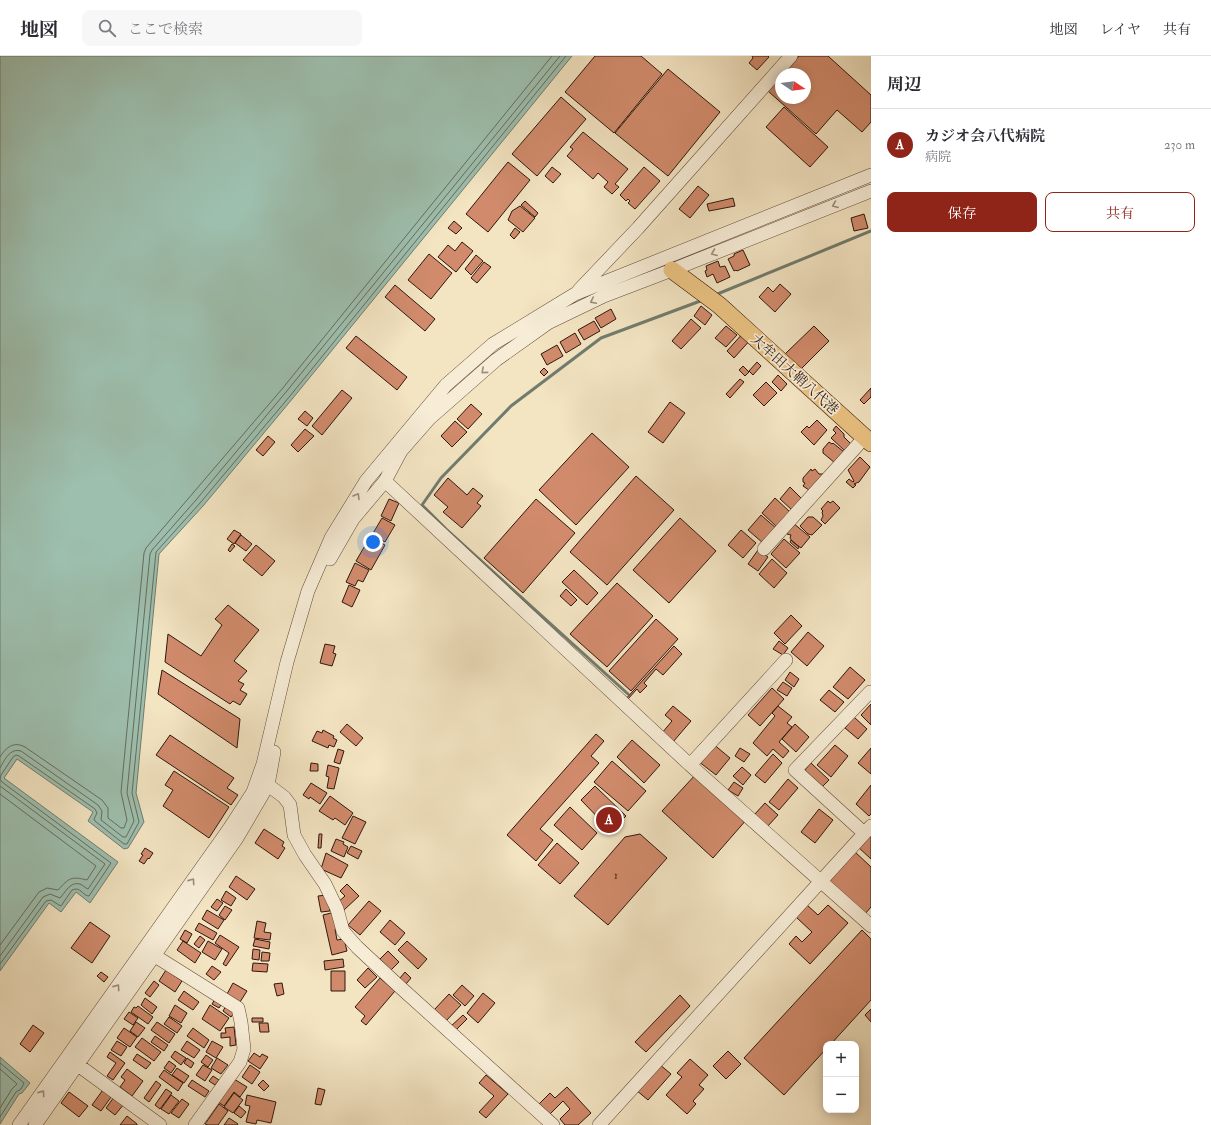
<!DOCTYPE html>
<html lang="ja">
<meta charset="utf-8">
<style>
body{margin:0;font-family:"IM FELL Double Pica","Noto Serif JP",serif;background:#f7f7f7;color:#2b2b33}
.controls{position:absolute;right:12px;bottom:12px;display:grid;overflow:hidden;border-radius:8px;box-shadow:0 2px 10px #0003}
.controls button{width:36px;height:36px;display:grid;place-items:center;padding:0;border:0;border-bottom:1px solid #e1e1e2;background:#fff;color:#2b2b33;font:20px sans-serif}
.compass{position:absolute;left:775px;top:12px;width:36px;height:36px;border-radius:50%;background:#fff;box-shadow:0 2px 10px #0003;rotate:103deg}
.you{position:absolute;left:373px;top:486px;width:14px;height:14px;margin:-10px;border:3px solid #fff;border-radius:50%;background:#1a73e8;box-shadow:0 0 0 6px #1a73e833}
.badge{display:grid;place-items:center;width:26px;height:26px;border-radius:50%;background:#8f2418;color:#fff;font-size:13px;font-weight:700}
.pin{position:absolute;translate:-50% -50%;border:2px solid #fff;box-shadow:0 1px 4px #0006}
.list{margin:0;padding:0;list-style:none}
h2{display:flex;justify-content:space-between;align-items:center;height:52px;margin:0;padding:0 16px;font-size:17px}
h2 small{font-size:13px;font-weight:400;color:#7c7c81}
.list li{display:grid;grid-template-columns:26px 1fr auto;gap:12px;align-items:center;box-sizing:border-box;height:72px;padding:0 16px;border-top:1px solid #e1e1e2}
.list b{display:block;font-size:15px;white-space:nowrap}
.list p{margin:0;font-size:13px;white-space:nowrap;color:#7c7c81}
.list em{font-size:13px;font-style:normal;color:#7c7c81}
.actions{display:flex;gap:8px;padding:12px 16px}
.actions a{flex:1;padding:9px 0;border:1px solid #8f2418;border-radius:8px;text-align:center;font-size:14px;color:#8f2418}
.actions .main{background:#8f2418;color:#fff}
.icon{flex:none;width:22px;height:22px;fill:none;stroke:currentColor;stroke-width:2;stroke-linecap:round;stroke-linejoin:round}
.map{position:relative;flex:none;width:871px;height:1069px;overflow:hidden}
header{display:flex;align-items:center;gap:24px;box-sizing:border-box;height:56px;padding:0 20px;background:#fff;border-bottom:1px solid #e1e1e2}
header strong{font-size:19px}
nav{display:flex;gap:22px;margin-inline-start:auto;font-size:14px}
.search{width:280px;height:36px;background:#f7f7f7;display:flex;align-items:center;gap:10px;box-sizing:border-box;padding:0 14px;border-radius:8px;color:#7c7c81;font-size:15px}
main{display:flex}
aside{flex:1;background:#fff}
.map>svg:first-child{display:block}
.water{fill:#9dbfae;stroke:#717c6e}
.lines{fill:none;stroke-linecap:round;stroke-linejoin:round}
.shore{stroke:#666b5e;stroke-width:1}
.stream{stroke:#717c6e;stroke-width:3}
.building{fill:#d18b6c;stroke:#2f170d}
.minor-casing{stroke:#604a3a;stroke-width:14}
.major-casing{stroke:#2f170d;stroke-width:18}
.minor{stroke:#f7edd7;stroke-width:13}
.major{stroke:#eac281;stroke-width:17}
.oneway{stroke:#9d8d7c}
.labels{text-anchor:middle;stroke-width:3.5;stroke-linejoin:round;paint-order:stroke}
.number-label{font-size:12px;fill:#583425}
.street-label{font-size:14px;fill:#2f170d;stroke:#f7edd7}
</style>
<header>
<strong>地図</strong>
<div class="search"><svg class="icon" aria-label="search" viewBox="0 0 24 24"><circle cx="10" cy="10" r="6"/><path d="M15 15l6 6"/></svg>ここで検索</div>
<nav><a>地図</a><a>レイヤ</a><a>共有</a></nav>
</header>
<main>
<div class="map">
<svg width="871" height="1069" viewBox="0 0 871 1069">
<rect width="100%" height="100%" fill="#f3e4c2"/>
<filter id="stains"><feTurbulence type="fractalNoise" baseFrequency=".005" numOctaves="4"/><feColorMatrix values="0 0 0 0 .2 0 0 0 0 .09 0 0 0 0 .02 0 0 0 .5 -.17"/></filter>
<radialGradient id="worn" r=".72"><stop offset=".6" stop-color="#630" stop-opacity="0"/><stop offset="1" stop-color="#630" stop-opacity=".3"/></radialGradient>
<path class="water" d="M0,0H572L293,342L203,450L159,498L136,737L144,766L128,792L124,793L88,765L93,756L17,703L4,722L118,806L90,847L76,836L61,856L49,847L0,915Z
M0,1001L30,1027L22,1037L19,1038L0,1068Z"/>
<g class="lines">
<path class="shore" d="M0,701C6,691 14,685 25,691L102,744L108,752V762L121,772H124L127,764L121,736L144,497L146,492L282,333L552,0
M0,712C5,703 10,692 21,695L98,749L102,755L101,764L123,781H126L134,765L127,737L150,498L152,494L196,444L286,336L560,0
M0,730L105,808L88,833C85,832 83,829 80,828C70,825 65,837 60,842L50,838L43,841L0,900
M0,738L96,810L87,824C71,820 69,822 58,834L47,832L39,836L0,889
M0,908L46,845L51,844L59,849L61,850L72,834L76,833C81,833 84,840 89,840L111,807L2,726L0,723L1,719L13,701L16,699L19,700L95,753L97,757L94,763L95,765L124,788H127L139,766L132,737L156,496L200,447L290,340L566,0
M0,1007L24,1027L21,1033L16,1036L0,1061
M0,1013L17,1028L12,1033L0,1052"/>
<path class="stream" d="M715,239L871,175
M628,638L446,473L422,449L441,422L511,350L601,282L703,244"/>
</g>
<path class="building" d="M595,0H641L662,18L614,77L565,36Z
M752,0H768L769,1L757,14L749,7L753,2Z
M799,0H828L871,39V66L862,76L837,54L816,78L768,35L781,20V42H805V18H783Z
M668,13L720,56L668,120L615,77Z
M561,41L586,63L537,120L512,98Z
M784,51L828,91L810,111L766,71Z
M583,76L628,113L615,128L619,131L612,138L604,131L608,126L598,117L593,123L567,100L573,93L570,91Z
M508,106L530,124L488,176L466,158Z
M552,111L561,118L553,127L545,120Z
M644,111L660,125L635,153L628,147L630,145L628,143L626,145L620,139Z
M698,130L709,139L690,162L679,153Z
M733,142L735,150L709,155L707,148Z
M525,145L538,157L535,161L521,149Z
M520,150L535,162L523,176L508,164L512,155Z
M864,158L868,172L854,175L851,162Z
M454,165L462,172L456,178L448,172Z
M515,172L520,176L514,183L510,179Z
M462,186L473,195L456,216L438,201L448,189L455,195Z
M743,194L750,209L737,215L736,214L734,215L728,203L734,200V198Z
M429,198L452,217L431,243L408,224Z
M476,199L483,205L471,219L465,213Z
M718,205L720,211L725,210L730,221L717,227L713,218L707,221L705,215L707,214L706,210Z
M484,206L491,211L477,227L471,222Z
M780,228L791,238L775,256L759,241L768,231L773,236Z
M395,229L435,263L425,275L385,241Z
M701,250L712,259L705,269L694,260Z
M611,253L616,263L601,272L595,262Z
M691,263L701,272L681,293L672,285Z
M594,265L600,275L584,284L578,274Z
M726,270L737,279L726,291L715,282Z
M814,270L829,285L800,314L785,298Z
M744,276L752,282L734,302L727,295Z
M575,277L581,288L566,297L560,286Z
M356,280L407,321L397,334L346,292Z
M557,289L563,300L547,309L541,298Z
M757,306L761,310L753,319L749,315Z
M743,310L749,316L745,320L739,314Z
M544,312L548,316L544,320L540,316Z
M778,319L787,328L781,335L772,326Z
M740,323L744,326L730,342L726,338Z
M766,326L777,337L764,350L753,339Z
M871,332V341L864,348L860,344Z
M342,334L352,342L322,379L312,370Z
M670,346L685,357L663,387L648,376Z
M471,348L482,358L468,373L457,363Z
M305,355L313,362L307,370L298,363Z
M817,364L827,374L814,389L801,376L807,370L809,372Z
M455,365L467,376L452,391L441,380Z
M836,370L844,378V381L851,388L845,395L831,382L836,377L833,374Z
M305,373L314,380L298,396L291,389Z
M592,377L629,411L576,469L539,434Z
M268,380L275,386L263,400L256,394Z
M829,386L832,388L833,387L844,396L835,407L823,397V393Z
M860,401L870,411L859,426L854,428L856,429L853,432L846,426L849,423L853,426L854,425L848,414Z
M811,413L812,415L815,413L819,418H823L813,433L811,431L809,434L803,430L805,427L803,426V422Z
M636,420L674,454L607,529L570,496Z
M448,422L467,439L473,432L483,440L477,447L481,450L462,472L443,456L448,451L434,439Z
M790,431L802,443L792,454L780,443Z
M775,442L790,456L777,471L762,457Z
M389,443L399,447L391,465L381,460Z
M536,443L575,477L523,537L484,502Z
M828,445L830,447L833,445L840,452L825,468L821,464L823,460L822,456L823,455L821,453Z
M761,459L777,473L763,487L748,474Z
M808,461H813L822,469L812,479L808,478L800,470Z
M382,462L395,469L385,486L372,479Z
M680,462L716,495L669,547L633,514Z
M793,467L810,481L801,492L792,485L790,482L791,479L787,478V475Z
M234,474L241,478L234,488L227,483Z
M741,474L756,487L743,502L728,489Z
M241,479L252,488L246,495L235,487Z
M370,481L385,489L371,514L356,505Z
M784,483L800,497L786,512L771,498Z
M791,484L799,491L798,493L790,486Z
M232,488L235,490L230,496L228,494Z
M256,489L275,505L262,520L243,504Z
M758,494L768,501L758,515L748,508Z
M772,503L787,517L774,532L759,518Z
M355,507L369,514L363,526L358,524L355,530L346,526Z
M574,514L598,537L587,549L562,526Z
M617,527L653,560L607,611L570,578Z
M349,529L360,534L352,551L342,546Z
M566,533L577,544L571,550L560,540Z
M228,549L259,574L234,605L247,615L238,625L244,628L240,634L247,638L240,649L233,645L230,648L165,606L168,578L201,600L222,569L215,563Z
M791,559L802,570L785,588L774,577Z
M656,563L678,583L631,635L609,615Z
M808,576L824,590L807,610L791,596Z
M779,585L788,592L783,599L773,593Z
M325,588L335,590L333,597L336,598L332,610L320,607Z
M674,590L682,598L663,619L656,613L644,627L647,630L640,637L637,633L628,643L623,646Z
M850,611L865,624L848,643L833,631Z
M162,614L240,663L237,692L158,638Z
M790,616L799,623L794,631L785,624Z
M783,626L792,632L787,640L777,634Z
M772,632L784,643L760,670L748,659Z
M829,634L844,646L835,656L820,644Z
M871,648V669L861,659Z
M673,650L691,665L673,686L662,677L672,665L665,659Z
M778,650L792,661L787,667L792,671L779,686L789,695L783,702L773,693L767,700L753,687L775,660L772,657Z
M854,661L867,673L858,683L845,672Z
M347,668L363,682L356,690L340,676Z
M795,668L809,681L796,696L782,683Z
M323,674L334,680L333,682L337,684L334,691L329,689L328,692L312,685L317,675L322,677Z
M596,678L604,685L591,700L599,707L540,773L553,784L536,805L507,779Z
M170,679L234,722L227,732L238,739L231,749L156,699Z
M632,684L660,709L644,727L617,701Z
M712,687L730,702L716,719L698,705Z
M835,689L848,700L831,721L817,709Z
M740,692L750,698L744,706L735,700Z
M871,692V718L858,707Z
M338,693L344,695L340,708L334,706Z
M773,698L782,707L765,727L755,719Z
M612,705L646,735L628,755L594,726Z
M311,707L318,708V715H310Z
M811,707L829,724L820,733L802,717Z
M328,709L339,712L334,733L327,732L329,721L326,720Z
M742,711L751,719L743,729L733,720Z
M174,715L229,751L209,782L163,750L173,734L165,729Z
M697,717L747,763L713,802L662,755Z
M788,723L798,732L779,754L769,746Z
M734,726L743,732L738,740L728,734Z
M311,727L327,737L320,748L310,741L309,743L303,739Z
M871,729V758L869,760L856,748Z
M595,730L626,760L611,775L581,744Z
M330,740L353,757L345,769L335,762L333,764L319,755Z
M765,747L778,759L767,771L754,759Z
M570,751L597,777L582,794L554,769Z
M819,753L833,764L815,787L801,776Z
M353,760L366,766L355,788L342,782Z
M264,773L284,786L282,790L285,792L278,803L255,787Z
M871,775V803L857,790Z
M319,778H322L321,792H318Z
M640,778L667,802L608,869L574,840L625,781Z
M336,783L344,786L343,788L348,791L344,801L331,795Z
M557,787L579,807L560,828L538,809Z
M351,790L362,795L358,803L347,797Z
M145,792L153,797L149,803L148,802L144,808L139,805L143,799L141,798Z
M854,795L871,811V851L864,859L827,824Z
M326,797L348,809L341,822L321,813Z
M236,820L255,833L247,844L229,831Z
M347,828L359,840L344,854L337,847L345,840L340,835Z
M226,835L236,842L231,850L221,844Z
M327,839L330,855L321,856L318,840Z
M217,843L223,847L217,855L211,851Z
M369,845L381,855L360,879L348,869Z
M807,849L818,859L828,849L848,867L810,908L789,888L796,880L802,886L812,876L796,861Z
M225,850L232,854L225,864L219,859Z
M207,854L224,864L218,873L202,863Z
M335,856L339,872L335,873L337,884L344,883L347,895L332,899L323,859Z
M390,864L405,877L395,889L380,876Z
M257,865L266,867L264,876L271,877L270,884L254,882Z
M90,866L110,880L92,907L71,892Z
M199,867L217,877L213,884L195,874Z
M185,874L192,878L187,887L180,883Z
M862,874L871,883V944L831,988H826V993L784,1039L744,1002Z
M220,879L239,891L226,910L223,908L229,897L215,887Z
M200,880L205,884L199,892L194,888Z
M255,883L270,886L269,893L253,890Z
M183,885L201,897L195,907L177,894Z
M208,885L222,893L215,904L202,896Z
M407,885L427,903L418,913L398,894Z
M253,893L260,894L259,904L252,903Z
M388,895L399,906L391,914L380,903Z
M262,896L270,897L269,905H261Z
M343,903L344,911L325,914L324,905Z
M253,907L268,908L267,916L252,915Z
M212,910L221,916L214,924L206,918Z
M368,912L377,921L365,932L357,924Z
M166,914L182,925L175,936L159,925Z
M331,915H345V935H331Z
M101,916L108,921L104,926L97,920Z
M405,916L411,922L406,928L400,922Z
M380,922L395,935L366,969L361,965L365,960L355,951Z
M154,925L159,929L150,941L145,937Z
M233,927L247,935L240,946L227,938Z
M282,927L284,938L277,940L274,928Z
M462,929L474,940L465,950L453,939Z
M184,935L199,946L193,954L178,944Z
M483,937L495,947L478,967L467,957Z
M449,938L461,949L446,965L434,954Z
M680,939L690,950L646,996L635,986Z
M145,942L157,951L152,958L141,949Z
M215,943L223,946L219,952L212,948Z
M227,948L236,954L231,961L223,955Z
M175,949L187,957L181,967L169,960Z
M210,949L229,962L220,975L202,963Z
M138,950L153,961L148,968L131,956L134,951L136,952Z
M871,953V966L865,959Z
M129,956L138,962L133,969L124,963Z
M463,959L467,963L454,976L450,971Z
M169,961L182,970L177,977L164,968Z
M252,962H263V966H252Z
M136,966L145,972L138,981L130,975Z
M157,966L175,978L169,987L151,974Z
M259,967H268L269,976H260Z
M33,969L44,977L30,996L20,988Z
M234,971L236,989L230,990V981L221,982V977H226L225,972Z
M124,972L137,981L130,991L117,982Z
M193,972L209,984L204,992L187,980Z
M155,980L168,989L164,995L151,986Z
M142,982L161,996L154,1005L135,991Z
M117,985L127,991L121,1000L111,994Z
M187,985L200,994L194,1002L181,994Z
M212,985L223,991L216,1002L206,996Z
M175,995L186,1002L181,1009L171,1001Z
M728,995L741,1008L726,1023L713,1010Z
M110,996L125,1007L113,1024L107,1020L116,1007L107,1001Z
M254,997L260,1001L262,998L268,1001L260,1013L248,1005Z
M137,998L151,1007L146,1013L133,1004Z
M206,999L213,1004L208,1011L201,1006Z
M187,1002L194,1007L191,1012L184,1007Z
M217,1002L228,1009L221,1018L211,1012Z
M690,1003L708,1019L699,1029L704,1033L693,1045L696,1048L687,1058L666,1039L682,1021L677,1017Z
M169,1005L176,1010L171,1017L164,1012Z
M659,1008L671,1018L648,1044L636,1034Z
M203,1009L212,1014L205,1025L196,1019Z
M250,1009L260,1016L252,1028L242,1021Z
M177,1012L189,1020L184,1027L172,1019Z
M127,1013L143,1025L132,1040L120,1031L125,1024L121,1021Z
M164,1014L183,1027L178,1035L159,1021Z
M486,1019L508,1038L486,1062L479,1056L494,1040L479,1027Z
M213,1020L219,1024L215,1029L209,1025Z
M234,1023L247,1031L240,1041L234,1036L224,1050L218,1046Z
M192,1024L209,1035L205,1041L188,1030Z
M263,1024L269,1030L264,1035L258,1029Z
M156,1025L161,1029L149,1046L144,1042Z
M105,1031L114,1037L101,1055L92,1049Z
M567,1031L591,1057L578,1069H565L560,1063L570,1053L563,1045L546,1062L536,1051L550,1037L555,1042Z
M318,1032L325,1034L321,1049L315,1048Z
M166,1033L172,1037L160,1053L155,1049Z
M69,1036L88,1050L79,1061L61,1047Z
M234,1037L243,1044L233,1057L224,1051Z
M171,1039L179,1045L169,1058L161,1053Z
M247,1039L276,1046L271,1067L257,1064L256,1068L246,1066L250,1050L245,1049Z
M114,1041L124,1048L115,1059L106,1052Z
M182,1043L189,1048L179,1062L171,1057Z
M219,1048L228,1055L218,1069H208L205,1068Z
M239,1050L246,1056L241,1062L234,1057Z
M127,1060L137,1068V1069H120Z
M229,1062L238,1068L237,1069H224Z"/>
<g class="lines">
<g class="minor-casing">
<path id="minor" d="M579,234L638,172L791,0
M385,425L690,709L871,870
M764,493L865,381
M330,503L353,463L385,425L401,395L430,362L496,304L548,267L604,240L672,214L871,135
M690,709L786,604
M268,729L284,741L290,749L294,779L305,799L325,828L337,853L343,875L357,891L400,931L553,1069
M864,777L795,714L870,636
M155,900L238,952L241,966L244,993L240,1006L195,1069
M78,1009L160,1069
M19,1069L229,773L253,736L263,708L287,606L308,535L331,482L366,425L446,329L493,288L575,238L871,119
M35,1069L237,782L268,729L274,696
M599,1069L871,770"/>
</g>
<g class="major-casing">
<path id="major" d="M672,214L719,249L871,387"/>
</g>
<use href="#minor" class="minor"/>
<use href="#major" class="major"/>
</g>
<defs><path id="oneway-chevron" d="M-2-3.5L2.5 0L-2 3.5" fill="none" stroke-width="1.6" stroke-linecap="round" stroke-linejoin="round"/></defs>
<g class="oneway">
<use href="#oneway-chevron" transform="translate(835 149) rotate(158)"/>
<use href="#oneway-chevron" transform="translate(714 197) rotate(158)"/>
<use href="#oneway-chevron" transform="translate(593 245) rotate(154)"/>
<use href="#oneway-chevron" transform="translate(484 315) rotate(139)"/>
<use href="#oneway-chevron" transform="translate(357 440) rotate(-59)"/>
<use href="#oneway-chevron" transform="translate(192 825) rotate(-55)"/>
<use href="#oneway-chevron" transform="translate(117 931) rotate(-55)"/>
<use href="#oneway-chevron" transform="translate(42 1037) rotate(-55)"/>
</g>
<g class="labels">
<g class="number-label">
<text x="616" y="823">1</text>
</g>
<g class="street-label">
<text transform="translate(795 318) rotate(42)" y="5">大牟田大鞘八代港</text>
</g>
</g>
<rect width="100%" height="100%" filter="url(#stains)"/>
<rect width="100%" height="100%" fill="url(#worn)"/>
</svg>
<div class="controls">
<button>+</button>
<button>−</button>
</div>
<svg class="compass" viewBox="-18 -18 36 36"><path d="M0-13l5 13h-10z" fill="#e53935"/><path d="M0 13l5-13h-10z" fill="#7c7c81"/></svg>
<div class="you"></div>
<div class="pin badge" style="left:609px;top:764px">A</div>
</div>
<aside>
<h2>周辺<small></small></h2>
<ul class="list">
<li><span class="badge">A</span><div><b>カジオ会八代病院</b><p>病院</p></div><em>230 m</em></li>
</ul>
<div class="actions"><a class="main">保存</a><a>共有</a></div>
</aside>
</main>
